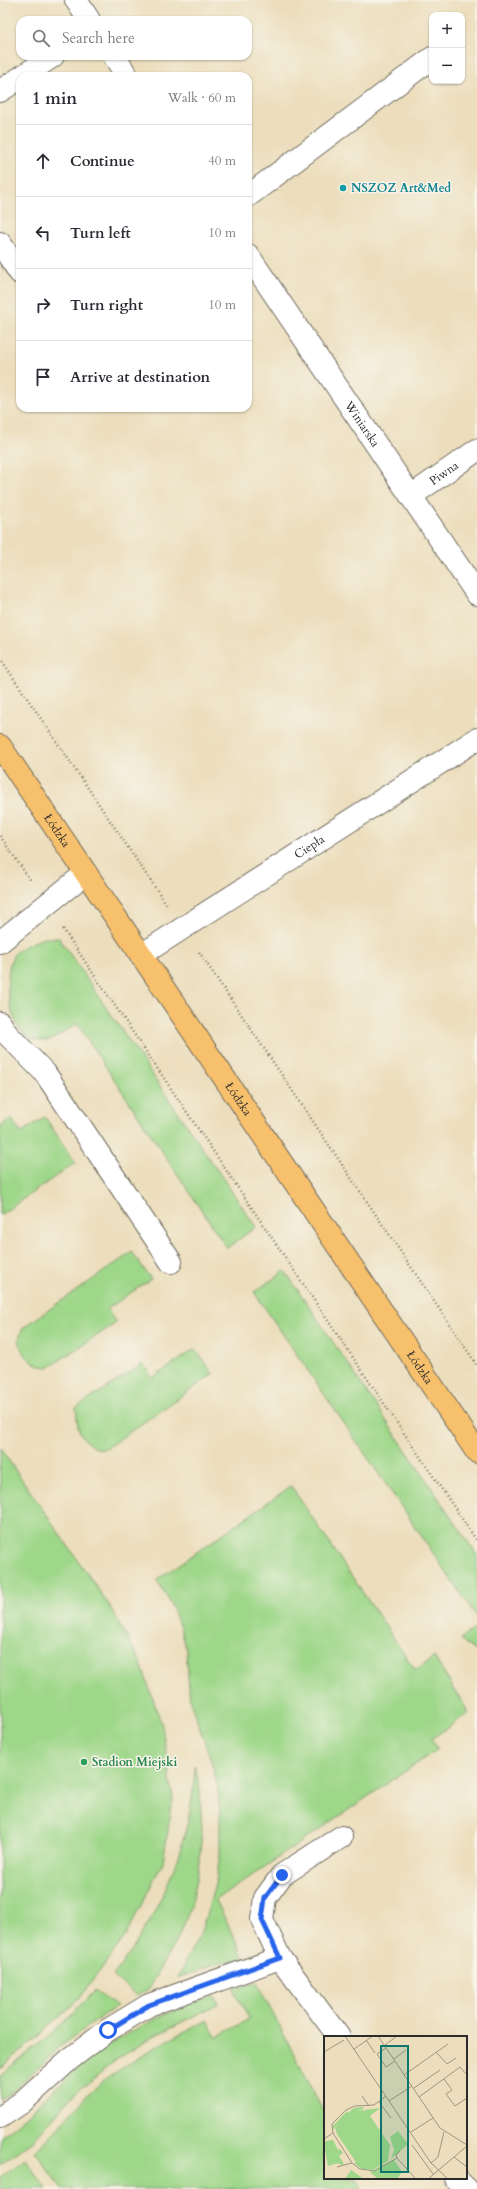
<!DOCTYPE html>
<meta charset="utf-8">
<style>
body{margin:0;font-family:Cardo,serif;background:#f2f2f3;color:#2b2b33}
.controls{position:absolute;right:12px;top:12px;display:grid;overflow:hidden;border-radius:8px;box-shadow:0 1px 3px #0004}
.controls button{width:36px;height:36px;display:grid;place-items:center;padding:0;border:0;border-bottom:1px solid #e1e1e2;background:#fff;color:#2b2b33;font:20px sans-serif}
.stop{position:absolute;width:12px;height:12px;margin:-9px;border:3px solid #2563eb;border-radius:50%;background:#fff}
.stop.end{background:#2563eb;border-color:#fff;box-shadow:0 1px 4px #0008}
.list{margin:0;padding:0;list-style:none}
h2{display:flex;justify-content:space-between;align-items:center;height:52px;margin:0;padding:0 16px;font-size:17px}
h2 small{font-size:13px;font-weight:400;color:#7c7c81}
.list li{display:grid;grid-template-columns:26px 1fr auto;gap:12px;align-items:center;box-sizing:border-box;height:72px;padding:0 16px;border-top:1px solid #e1e1e2}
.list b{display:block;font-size:15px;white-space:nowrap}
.list em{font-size:13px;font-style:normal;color:#7c7c81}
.icon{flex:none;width:22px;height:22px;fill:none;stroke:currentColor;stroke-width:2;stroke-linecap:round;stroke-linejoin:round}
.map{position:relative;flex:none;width:477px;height:2189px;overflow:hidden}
.search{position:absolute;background:#fff;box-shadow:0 1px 3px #0004;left:16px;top:16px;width:236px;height:44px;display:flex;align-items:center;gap:10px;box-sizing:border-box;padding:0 14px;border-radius:12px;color:#7c7c81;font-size:15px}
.panel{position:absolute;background:#fff;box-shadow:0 1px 3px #0004;left:16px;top:72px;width:236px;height:340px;border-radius:12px}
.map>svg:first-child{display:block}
.green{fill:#9ed789;stroke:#64815a}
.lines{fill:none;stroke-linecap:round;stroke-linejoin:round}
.minor-casing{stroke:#6f6a5e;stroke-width:24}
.major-casing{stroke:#6f6a5e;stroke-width:24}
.path{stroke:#6f6a5e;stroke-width:2.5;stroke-dasharray:1 3;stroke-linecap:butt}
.minor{stroke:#fff;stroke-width:22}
.major{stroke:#f7c06c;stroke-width:22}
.route{stroke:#2563eb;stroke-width:5}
.culture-dot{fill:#0f9aa8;stroke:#f7f3e8;stroke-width:1.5}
.leisure-dot{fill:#2e9e5b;stroke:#f7f3e8;stroke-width:1.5}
.labels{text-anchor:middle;stroke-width:3;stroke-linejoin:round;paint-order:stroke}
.culture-label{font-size:12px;font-weight:bold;fill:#0d838f;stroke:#f7f3e8;text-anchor:start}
.street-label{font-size:12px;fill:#2b2b2b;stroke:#f7f3e8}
.leisure-label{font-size:12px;font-weight:bold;fill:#27864d;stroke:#f7f3e8;text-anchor:start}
.inset-road{fill:none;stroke:#9f9682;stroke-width:1}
.view{fill:#0f766e;fill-opacity:0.15;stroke:#0f766e;stroke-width:2}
.inset-edge{fill:none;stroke:#2b2b2b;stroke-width:2}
</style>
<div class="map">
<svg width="477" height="2189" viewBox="0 0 477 2189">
<rect width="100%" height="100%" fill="#f7f3e8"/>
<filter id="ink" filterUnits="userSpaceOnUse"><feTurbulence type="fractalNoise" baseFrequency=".025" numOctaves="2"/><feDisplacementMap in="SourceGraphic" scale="8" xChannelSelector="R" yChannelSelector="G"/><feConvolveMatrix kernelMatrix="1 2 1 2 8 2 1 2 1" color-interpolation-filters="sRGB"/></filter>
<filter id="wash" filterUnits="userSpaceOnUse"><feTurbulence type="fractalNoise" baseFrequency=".012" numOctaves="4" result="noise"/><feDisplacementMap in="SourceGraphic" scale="16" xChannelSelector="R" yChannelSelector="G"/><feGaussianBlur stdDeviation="0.9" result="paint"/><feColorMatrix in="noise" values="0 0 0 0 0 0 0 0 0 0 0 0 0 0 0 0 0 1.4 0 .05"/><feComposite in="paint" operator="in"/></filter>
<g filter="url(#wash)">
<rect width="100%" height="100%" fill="#ecdebc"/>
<path class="green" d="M44,938H59L256,1227L227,1248L77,1024C67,1029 56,1040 45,1041C9,1045 0,978 14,954C21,946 34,942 44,938Z
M45,1117L75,1163L0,1215V1127L11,1118L21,1133Z
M132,1252L151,1279L107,1309L116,1323L48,1368C42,1366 34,1364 30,1360C20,1351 15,1338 24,1327Z
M285,1271L477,1555V1617L254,1292Z
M195,1349L213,1374L108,1447C95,1454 81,1439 78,1427C77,1421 77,1415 76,1408L143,1364L153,1378Z
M0,1448L109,1605L140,1661L162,1725L173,1799L163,1862L125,1937L78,2000L26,2047L0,2068Z
M291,1486L415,1670L434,1657L469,1713L431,1739L438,1749L216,1900L244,1958L214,1965L177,1978L202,1929L216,1881L220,1854V1811L217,1784L211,1760L190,1701L186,1650L180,1628L172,1606L157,1580Z
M477,1627V1651L469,1647L461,1639Z
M195,1765L200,1791L202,1832L197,1879L191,1906L181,1932L147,1991L136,1996L113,1976C160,1914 192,1844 195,1765Z
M257,1983L325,2114V2178H357L362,2189H62L34,2151C56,2135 73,2107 95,2088C129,2060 168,2040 207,2020L216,2037L249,2019L233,1988Z
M95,1990L117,2006L61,2046L12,2092L0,2101V2075L53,2033Z
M214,1995L218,2004L154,2036L116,2060L71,2097L35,2139L0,2165V2136C30,2117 51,2089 78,2068C118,2034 165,2013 214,1995Z
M25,2159L47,2189H0V2178Z"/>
</g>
<g filter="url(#ink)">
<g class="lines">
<g class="minor-casing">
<g id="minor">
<path d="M76,0L89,20"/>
<path d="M114,56L127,76"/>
<path d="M23,76L53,56"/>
<path d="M0,91L20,78"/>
<path d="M248,196L432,58"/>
<path d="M0,243L20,273"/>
<path id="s1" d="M248,255L477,594"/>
<path id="s2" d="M411,496L477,450"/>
<path d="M0,942L86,873"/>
<path id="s3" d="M141,955L477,739"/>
<path d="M0,1023L7,1034L45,1073L171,1262"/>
<path d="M339,2037L280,1958L262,1919L265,1898L282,1875L341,1837"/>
<path d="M0,2117L21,2103L70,2059L108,2030L149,2005L280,1958"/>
<path d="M455,2178L467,2189"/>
</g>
</g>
<g class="major-casing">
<g id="major">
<path id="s4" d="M0,746L477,1452"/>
</g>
</g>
<path class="path" d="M0,658L167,905
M0,836L31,881
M63,929L477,1541
M199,952L477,1365"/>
<use href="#minor" class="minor"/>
<use href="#major" class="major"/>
</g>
</g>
<g class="lines" filter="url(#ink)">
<path class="route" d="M108,2030L149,2005L280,1958L262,1920L265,1898L282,1875"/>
</g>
<circle class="culture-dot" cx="343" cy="188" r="4"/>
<circle class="leisure-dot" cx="84" cy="1762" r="4"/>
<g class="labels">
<g class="culture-label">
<text x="351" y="192">NSZOZ Art&amp;Med</text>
</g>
<g class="street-label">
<text dy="4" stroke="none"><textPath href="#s1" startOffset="204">Winiarska</textPath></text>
<text dy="4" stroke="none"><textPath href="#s2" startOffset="40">Piwna</textPath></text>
<text dy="4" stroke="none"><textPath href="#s4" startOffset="102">Łódzka</textPath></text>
<text dy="4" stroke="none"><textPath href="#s3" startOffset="200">Ciepła</textPath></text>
<text dy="4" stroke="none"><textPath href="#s4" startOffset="426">Łódzka</textPath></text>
<text dy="4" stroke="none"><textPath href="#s4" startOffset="750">Łódzka</textPath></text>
</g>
<g class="leisure-label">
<text x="92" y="1766">Stadion Miejski</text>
</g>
</g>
<g transform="translate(324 2036)">
<rect width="143" height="143" fill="#ecdebc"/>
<path d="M39,71V73L32,75L39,74L42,77L40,74L56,72L46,80L66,109L64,125L49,134L38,133L30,127L32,126L13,98L11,92L15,84L10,93L8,91L23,75L24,77L30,72ZM74,95L84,108L67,123L70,114L66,101ZM9,104L14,114L16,113L19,117L15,120L20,128L25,127L17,129L14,127L4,130L0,108L2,105ZM70,124L78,136L73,143H54L46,136ZM27,134L40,143H21Z" fill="#9ed789"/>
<path class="inset-road" d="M21,0L107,127L124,143M54,0L116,92L143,109M42,4L51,17M61,9L73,0M62,12L53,18L62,31L71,25M30,13L49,0M0,16L20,4M112,16L123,28L132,22M70,23L82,14M80,39L124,8M120,43L128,54L122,58L131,70L143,62M90,52L116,34M38,60L45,70M95,61L136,31L143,39M65,65L88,50M55,66L67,82M87,96L109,82M9,97L28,127L36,133L50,135L73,122M0,103L9,97L8,88L22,74L31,70L50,69L62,60M88,109L109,138M76,115L72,119L73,122L92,143M130,121L143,131M107,127L114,121L120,96M13,131L28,127M104,143L143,110"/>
<path class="view" d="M57,10H84V136H57Z"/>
<rect width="143" height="143" class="inset-edge"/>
</g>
</svg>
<div class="controls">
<button>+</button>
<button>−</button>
</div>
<div class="stop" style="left:108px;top:2030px"></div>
<div class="stop end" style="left:282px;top:1875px"></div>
<div class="search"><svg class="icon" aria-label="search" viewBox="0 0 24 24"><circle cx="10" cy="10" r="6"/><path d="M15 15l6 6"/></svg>Search here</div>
<section class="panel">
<h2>1 min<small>Walk · 60 m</small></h2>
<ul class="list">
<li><svg class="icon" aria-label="ahead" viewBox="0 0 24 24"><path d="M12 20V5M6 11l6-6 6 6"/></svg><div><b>Continue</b></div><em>40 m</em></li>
<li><svg class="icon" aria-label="left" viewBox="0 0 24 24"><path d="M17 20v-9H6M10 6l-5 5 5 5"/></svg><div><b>Turn left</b></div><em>10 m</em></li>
<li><svg class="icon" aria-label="right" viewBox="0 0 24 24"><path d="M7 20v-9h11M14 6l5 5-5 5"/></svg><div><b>Turn right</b></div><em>10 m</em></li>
<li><svg class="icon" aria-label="arrive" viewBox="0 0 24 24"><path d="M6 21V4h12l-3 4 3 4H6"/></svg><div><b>Arrive at destination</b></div></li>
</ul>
</section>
</div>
